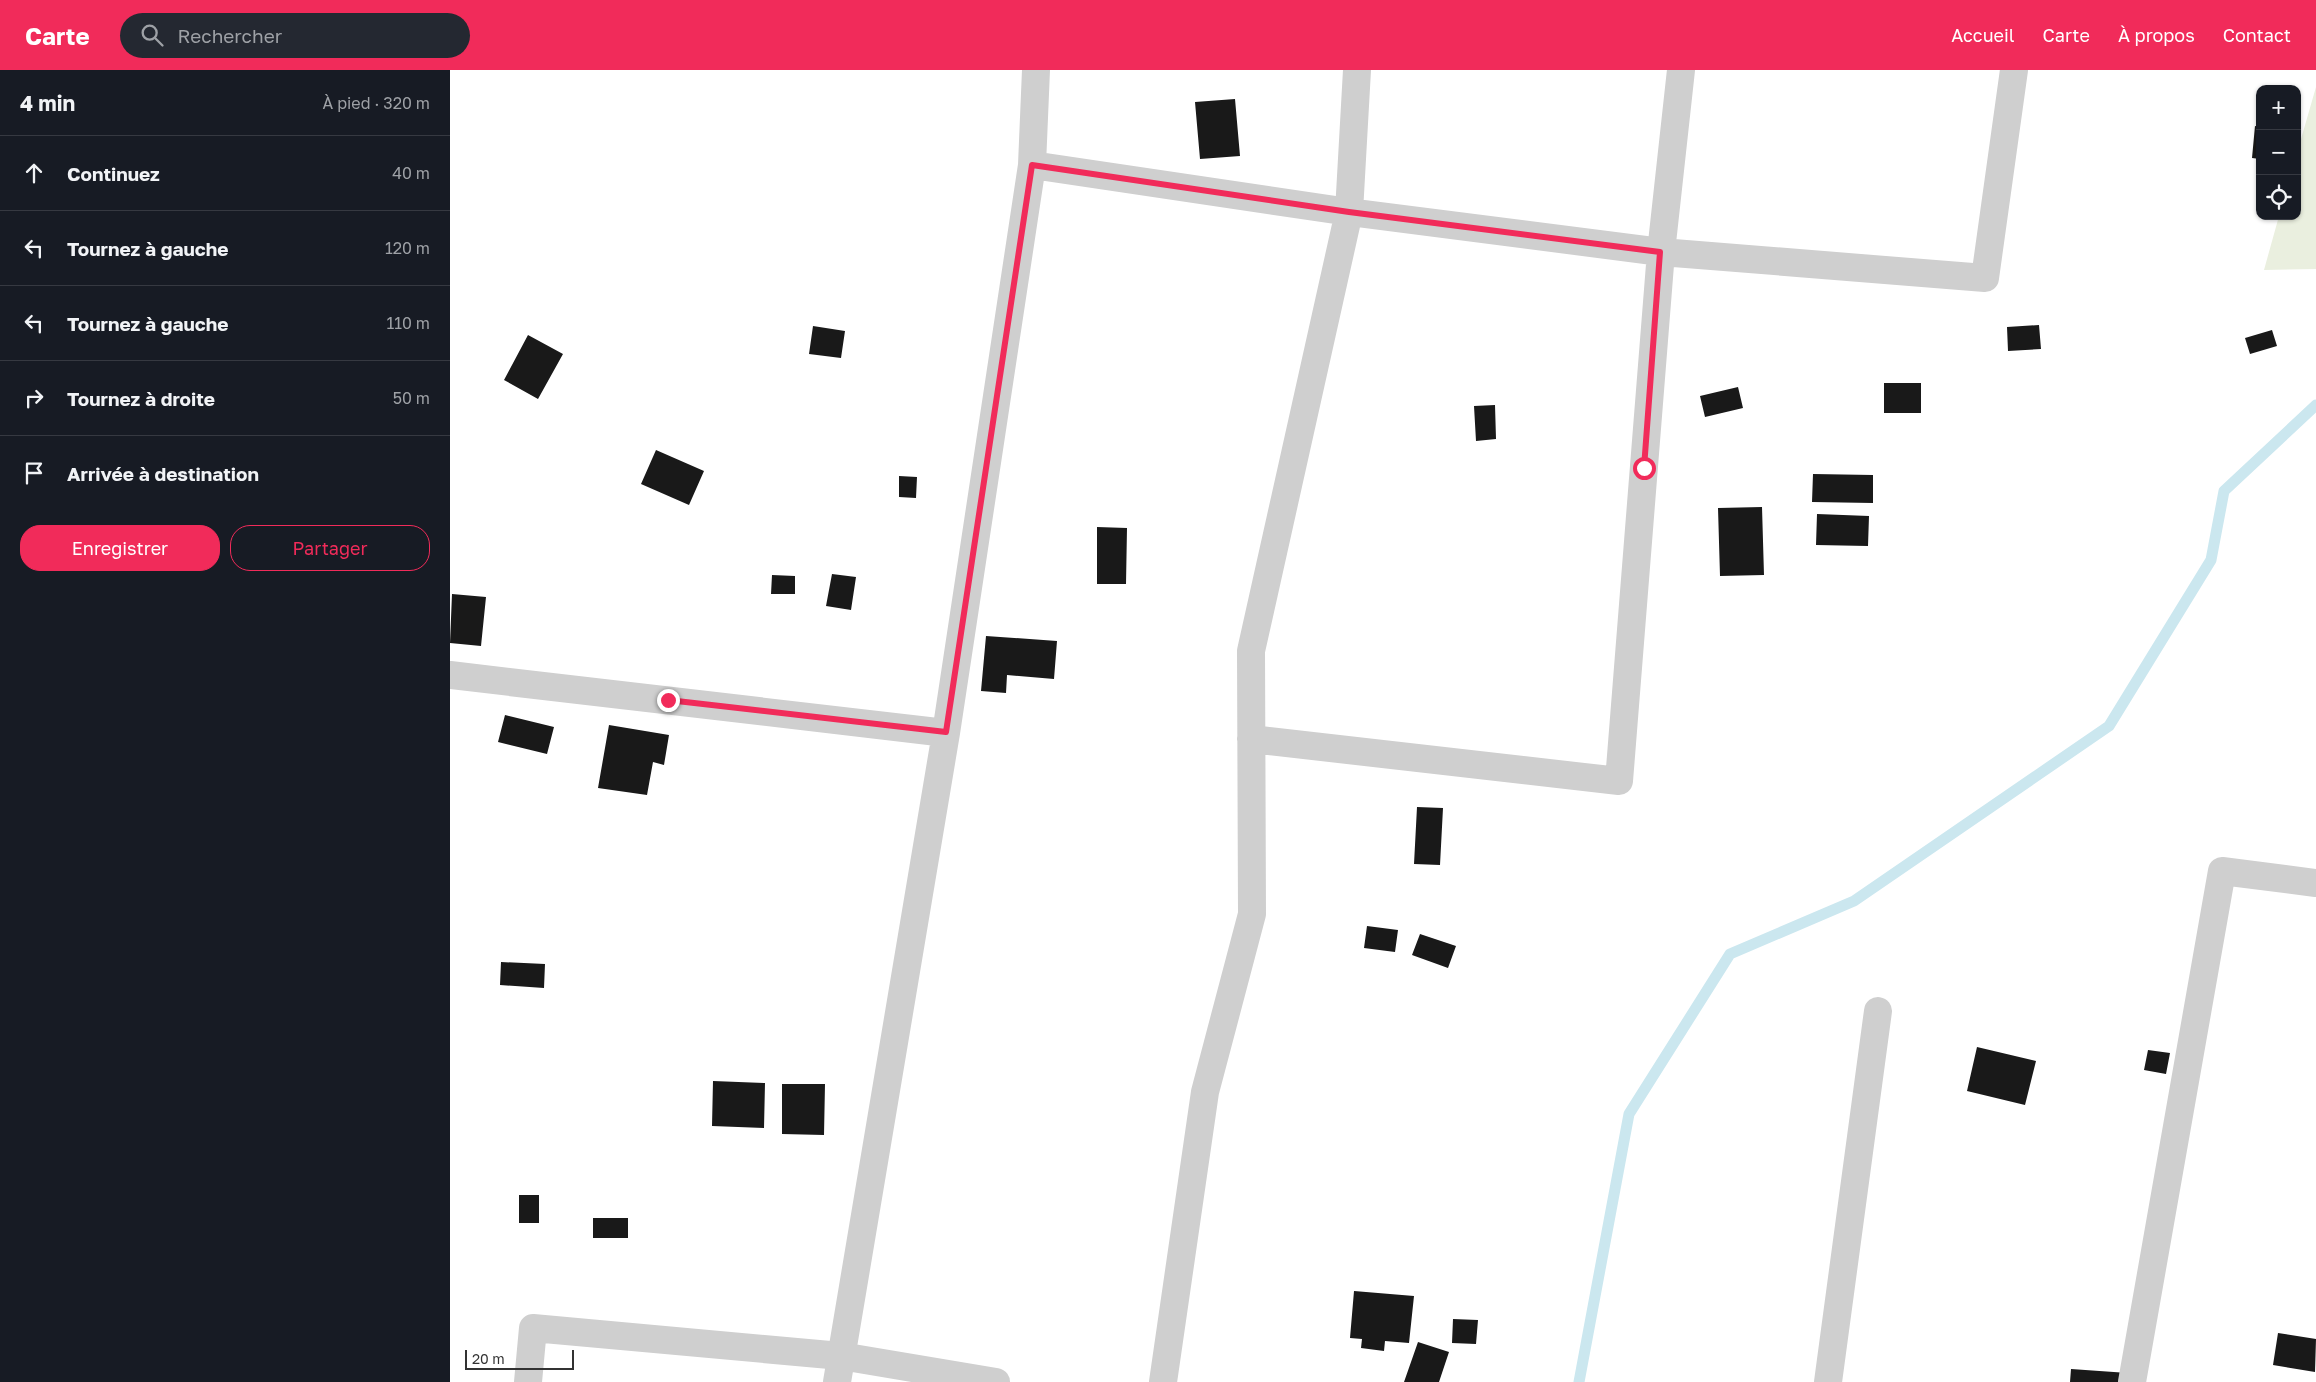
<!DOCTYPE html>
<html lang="fr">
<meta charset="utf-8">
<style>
body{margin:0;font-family:"Golos Text",sans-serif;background:#242831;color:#f1f3f6}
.controls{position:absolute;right:15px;top:15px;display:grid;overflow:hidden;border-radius:10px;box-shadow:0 1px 4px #0004}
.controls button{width:45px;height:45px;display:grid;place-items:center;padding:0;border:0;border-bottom:1px solid #363941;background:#171b24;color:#f1f3f6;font:25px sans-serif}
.scale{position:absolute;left:15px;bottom:12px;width:109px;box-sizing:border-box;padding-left:5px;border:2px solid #323232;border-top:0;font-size:14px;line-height:18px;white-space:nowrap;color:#323232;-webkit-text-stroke:4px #fff;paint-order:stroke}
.stop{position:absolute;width:15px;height:15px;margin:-11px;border:4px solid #f12b5a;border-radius:50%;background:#fff}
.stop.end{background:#f12b5a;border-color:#fff;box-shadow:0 1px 5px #0008}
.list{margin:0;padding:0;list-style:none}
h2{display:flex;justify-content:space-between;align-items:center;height:65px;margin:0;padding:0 20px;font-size:21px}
h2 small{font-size:16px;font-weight:400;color:#9ea1a6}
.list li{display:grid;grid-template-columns:32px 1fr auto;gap:15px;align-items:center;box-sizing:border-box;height:75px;padding:0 20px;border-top:1px solid #363941}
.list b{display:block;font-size:19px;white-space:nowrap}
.list em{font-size:16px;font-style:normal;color:#9ea1a6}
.actions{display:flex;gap:10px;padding:15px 20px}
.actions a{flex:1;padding:11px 0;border:1px solid #f12b5a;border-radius:20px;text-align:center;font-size:18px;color:#f12b5a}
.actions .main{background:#f12b5a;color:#fff}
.icon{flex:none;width:28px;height:28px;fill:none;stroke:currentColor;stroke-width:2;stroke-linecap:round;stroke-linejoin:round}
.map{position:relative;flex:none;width:1866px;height:1312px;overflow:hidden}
header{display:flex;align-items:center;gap:30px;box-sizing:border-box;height:70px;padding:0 25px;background:#f12b5a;color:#fff}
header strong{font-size:24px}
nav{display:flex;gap:28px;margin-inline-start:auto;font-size:18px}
.search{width:350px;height:45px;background:#242831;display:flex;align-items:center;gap:12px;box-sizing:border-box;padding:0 18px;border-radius:28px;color:#9ea1a6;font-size:19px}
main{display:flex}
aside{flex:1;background:#171b24}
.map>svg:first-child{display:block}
.green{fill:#eaefdf}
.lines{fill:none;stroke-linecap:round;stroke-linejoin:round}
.stream{stroke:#cbe7ef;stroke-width:11}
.building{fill:#191919}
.minor{stroke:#cfcfcf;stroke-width:28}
.route{stroke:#f12b5a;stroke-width:6}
</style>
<header>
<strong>Carte</strong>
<div class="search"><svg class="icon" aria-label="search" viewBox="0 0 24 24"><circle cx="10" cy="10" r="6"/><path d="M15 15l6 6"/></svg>Rechercher</div>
<nav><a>Accueil</a><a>Carte</a><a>À propos</a><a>Contact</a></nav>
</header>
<main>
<aside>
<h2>4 min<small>À pied · 320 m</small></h2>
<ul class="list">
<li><svg class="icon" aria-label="ahead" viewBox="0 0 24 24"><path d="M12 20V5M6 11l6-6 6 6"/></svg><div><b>Continuez</b></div><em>40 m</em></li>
<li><svg class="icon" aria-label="left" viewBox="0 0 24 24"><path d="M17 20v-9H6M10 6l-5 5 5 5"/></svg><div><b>Tournez à gauche</b></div><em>120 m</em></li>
<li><svg class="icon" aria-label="left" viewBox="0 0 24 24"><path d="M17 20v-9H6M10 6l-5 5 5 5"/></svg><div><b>Tournez à gauche</b></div><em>110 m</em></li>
<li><svg class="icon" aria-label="right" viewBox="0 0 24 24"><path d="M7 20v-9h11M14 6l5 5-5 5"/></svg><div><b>Tournez à droite</b></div><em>50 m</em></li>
<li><svg class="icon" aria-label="arrive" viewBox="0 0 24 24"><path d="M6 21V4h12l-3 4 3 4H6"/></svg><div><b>Arrivée à destination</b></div></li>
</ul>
<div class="actions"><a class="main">Enregistrer</a><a>Partager</a></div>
</aside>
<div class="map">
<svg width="1866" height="1312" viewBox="0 0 1866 1312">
<rect width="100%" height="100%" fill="#fff"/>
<path class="green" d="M1866,17V199L1814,200L1829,146H1847V83Z"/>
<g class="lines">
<path class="stream" d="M1129,1312L1179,1044L1280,884L1404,831L1659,656L1761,490L1774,421L1866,335"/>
</g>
<path class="building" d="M785,29L790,86L750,89L745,32Z
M1805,56L1810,57V89L1802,88Z
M1589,255L1591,279L1558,281L1557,257Z
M363,256L395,261L391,288L359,284Z
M1822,260L1827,276L1800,284L1795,268Z
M78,265L113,284L88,329L54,310Z
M1434,313H1471V343H1434Z
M1288,317L1293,338L1255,347L1250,326Z
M1045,335L1046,369L1026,371L1024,336Z
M206,380L254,401L239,435L191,414Z
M1363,404L1423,405V433L1362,432Z
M449,406L467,407L466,428L449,427Z
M1312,437L1314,505L1270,506L1268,438Z
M1367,444L1419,446L1418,476L1366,475Z
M647,457L677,458L676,514H647Z
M382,504L406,507L401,540L376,536Z
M322,505L345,506V524H321Z
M2,524L36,527L31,576L0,573Z
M536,566L607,571L604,609L557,605L556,623L531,621Z
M55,645L104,657L97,684L48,672Z
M159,655L219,665L214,695L203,692L197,725L148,718Z
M967,737L993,738L990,795L964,794Z
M917,856L948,860L945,882L914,878Z
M970,864L1006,876L998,898L962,885Z
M51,892L95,894L94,918L50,915Z
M1527,977L1586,991L1575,1035L1517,1021Z
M1698,980L1720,983L1716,1004L1694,1000Z
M263,1011L315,1013L314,1058L262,1056Z
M332,1014H375L374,1065L332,1064Z
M69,1125H89V1153H69Z
M143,1148H178V1168H143Z
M904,1221L964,1226L959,1273L935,1271L934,1281L911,1278L912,1269L900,1268Z
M1003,1249L1028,1250L1026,1274L1002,1273Z
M1828,1263L1866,1269L1865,1302L1823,1295Z
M968,1272L999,1282L989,1312H954Z
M1621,1299L1678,1303L1677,1312H1620Z"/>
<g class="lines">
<path class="minor" d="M582,95L899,142L1211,182L1535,208L1564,0
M0,605L496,663
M801,669L1169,711L1211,182L1231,0
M78,1312L83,1258L391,1286L546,1312
M387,1312L496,663L582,95L586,0
M713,1312L755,1022L802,844L801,581L899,142L907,0
M1378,1312L1428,941
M1682,1312L1772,801L1866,813"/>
</g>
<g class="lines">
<path class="route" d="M218,630L496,662L582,95L899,142L1210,182L1194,398"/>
</g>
</svg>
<div class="controls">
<button>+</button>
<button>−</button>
<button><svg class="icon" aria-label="locate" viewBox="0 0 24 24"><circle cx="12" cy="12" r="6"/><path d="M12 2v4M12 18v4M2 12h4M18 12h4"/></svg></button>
</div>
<div class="scale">20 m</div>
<div class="stop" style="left:1194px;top:398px"></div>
<div class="stop end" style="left:218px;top:630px"></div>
</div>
</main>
